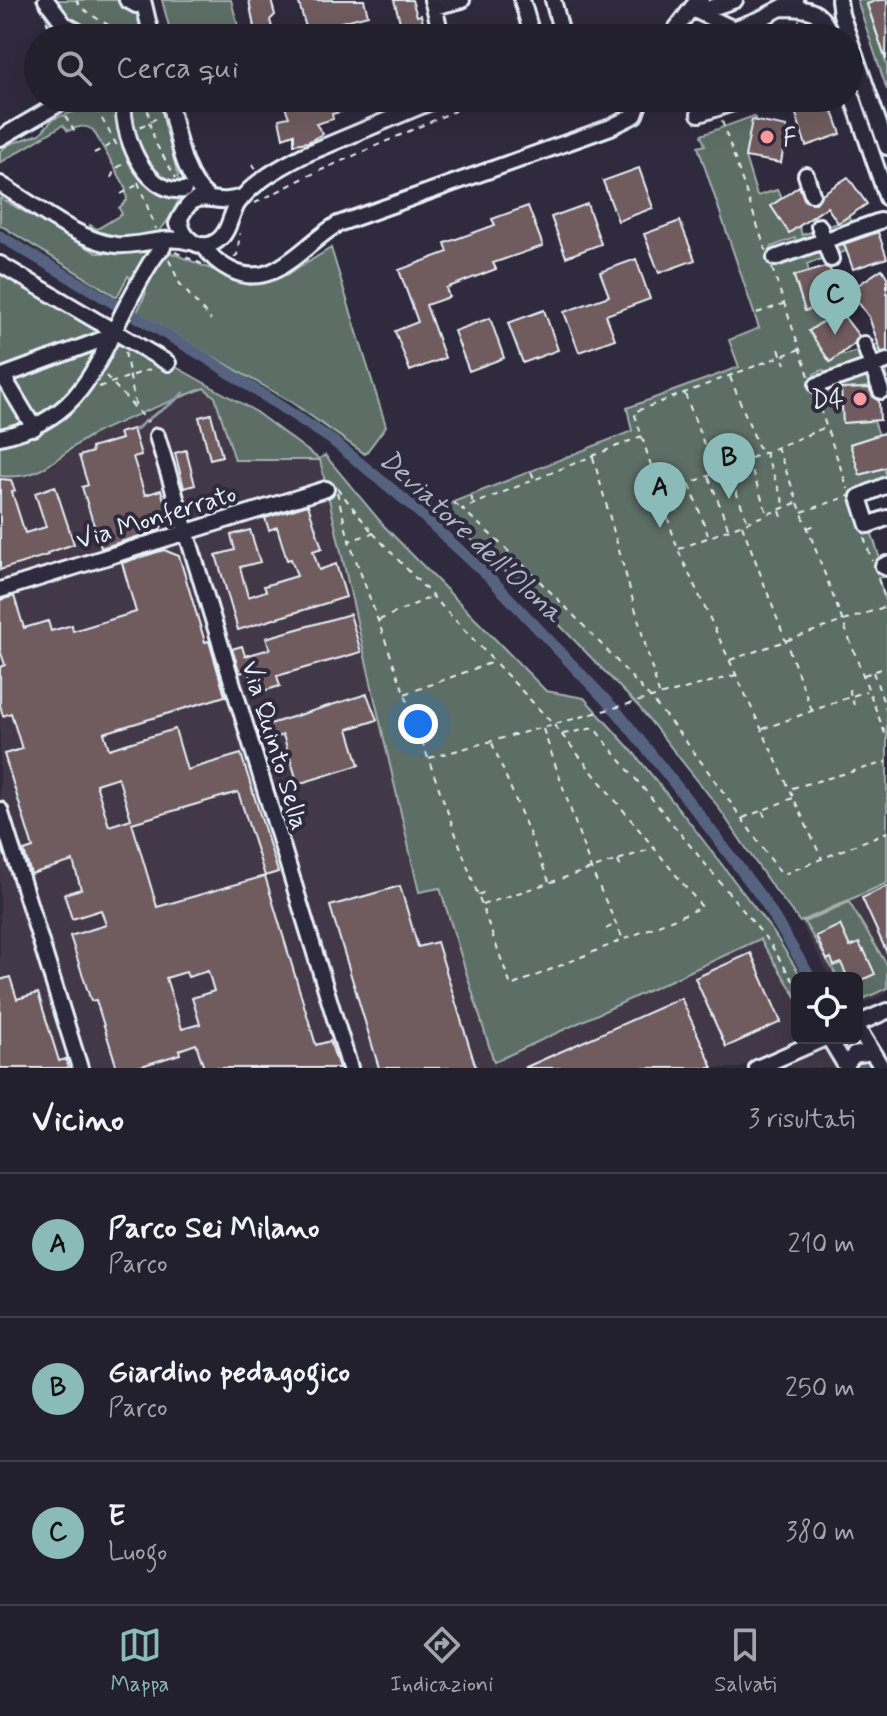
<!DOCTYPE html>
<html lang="it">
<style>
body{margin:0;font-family:Mynerve,sans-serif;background:#2f2d3a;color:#f1f3f6}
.controls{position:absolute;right:24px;bottom:24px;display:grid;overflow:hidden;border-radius:12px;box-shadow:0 8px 32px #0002}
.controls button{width:72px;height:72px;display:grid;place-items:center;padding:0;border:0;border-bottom:2px solid #403e4a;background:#23202e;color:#f1f3f6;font:40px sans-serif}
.you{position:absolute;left:418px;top:724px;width:28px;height:28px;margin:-20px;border:6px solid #fff;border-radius:50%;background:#1a73e8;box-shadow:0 0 0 12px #1a73e833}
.badge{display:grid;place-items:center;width:52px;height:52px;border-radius:50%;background:#8bbbb9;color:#111;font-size:26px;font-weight:700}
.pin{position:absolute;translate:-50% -66px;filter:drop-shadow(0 2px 4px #0008)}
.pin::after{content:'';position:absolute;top:42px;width:28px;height:24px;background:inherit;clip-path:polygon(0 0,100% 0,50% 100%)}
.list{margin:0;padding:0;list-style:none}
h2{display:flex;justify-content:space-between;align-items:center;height:104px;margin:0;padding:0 32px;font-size:34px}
h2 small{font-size:26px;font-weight:400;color:#a3a3aa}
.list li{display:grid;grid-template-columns:52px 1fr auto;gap:24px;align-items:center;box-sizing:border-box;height:144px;padding:0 32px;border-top:2px solid #403e4a}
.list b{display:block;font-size:30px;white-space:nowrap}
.list p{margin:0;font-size:26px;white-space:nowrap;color:#a3a3aa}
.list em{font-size:26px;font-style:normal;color:#a3a3aa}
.icon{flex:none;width:44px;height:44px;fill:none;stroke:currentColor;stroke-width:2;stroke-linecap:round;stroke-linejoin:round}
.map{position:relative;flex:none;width:887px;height:1068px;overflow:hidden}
.search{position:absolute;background:#23202e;box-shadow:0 8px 32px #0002;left:24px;right:24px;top:24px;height:88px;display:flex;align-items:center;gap:20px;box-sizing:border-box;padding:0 28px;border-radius:44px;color:#a3a3aa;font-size:30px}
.sheet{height:536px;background:#23202e}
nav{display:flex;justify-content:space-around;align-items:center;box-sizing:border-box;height:112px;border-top:2px solid #403e4a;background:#23202e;font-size:22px;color:#a3a3aa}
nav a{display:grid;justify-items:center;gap:4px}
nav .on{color:#8bbbb9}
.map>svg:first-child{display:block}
.built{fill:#423947}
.green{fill:#5c6e65;stroke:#a2b0ae;stroke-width:2}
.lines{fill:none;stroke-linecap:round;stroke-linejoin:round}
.stream{stroke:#919cb0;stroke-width:3}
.canal{stroke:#576480;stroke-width:11}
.building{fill:#705b5f;stroke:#e8f1f8;stroke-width:2;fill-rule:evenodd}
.minor-casing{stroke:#e8f1f8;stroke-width:20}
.path{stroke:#e8f1f8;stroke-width:2;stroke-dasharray:6 6;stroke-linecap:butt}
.minor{stroke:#2f2a3d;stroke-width:14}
.poi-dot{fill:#ff9aa2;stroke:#2f2a3d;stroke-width:3}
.labels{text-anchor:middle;stroke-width:8;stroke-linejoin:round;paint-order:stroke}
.poi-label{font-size:26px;fill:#e8f1f8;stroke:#2f2a3d;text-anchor:start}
.street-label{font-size:26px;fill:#e8f1f8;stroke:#2f2a3d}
.water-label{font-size:28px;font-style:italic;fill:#aeb9c8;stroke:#2f2a3d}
</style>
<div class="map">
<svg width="887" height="1068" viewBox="0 0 887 1068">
<rect width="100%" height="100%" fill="#2f2a3d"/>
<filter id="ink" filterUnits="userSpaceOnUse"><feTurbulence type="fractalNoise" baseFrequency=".0125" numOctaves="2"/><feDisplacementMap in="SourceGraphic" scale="16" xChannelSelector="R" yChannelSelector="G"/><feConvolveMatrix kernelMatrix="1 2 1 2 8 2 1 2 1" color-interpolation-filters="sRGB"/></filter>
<g filter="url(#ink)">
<path class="built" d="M204,388L215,396L235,460H319L419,892L440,888L493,1061L761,939L797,998V1038H799L740,1068H0V476L16,478L29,475L53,465L91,436Z
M887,883V993L857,1006V978H831L800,922Z
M827,1040L843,1068H764Z"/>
<path class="green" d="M36,0H133L143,38H58Z
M162,0H231L241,38H172Z
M857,0H879L867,5L887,65V90Z
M83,98H159L182,193C176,206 169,222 158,232C143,245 106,242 90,230V225L97,229L122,214L119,208L127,200L125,186L93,130C84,124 77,127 68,131L63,125L0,163V151L10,144L40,134L53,119L73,112Z
M754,116L756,121H752L745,157L757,196L777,190L782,198L771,206L789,232L799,226L802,235L838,223L849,216L852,227L798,246L795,238L771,247L778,265L844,244L846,251L807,264L809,272L794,277L805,310L821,306L826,319L810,332L845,355L878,344L882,355L827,375L823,370L814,374L818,387L887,367V385L841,390L843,423L874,421L879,435L850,444L860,475L884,468L887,477L857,488L882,565L887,568V576L878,578L887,604V883L800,922L769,882L716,804L639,707L546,611L438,508L632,431L627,408L739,367L729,340L759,328L698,147L705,145L701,135Z
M0,198L97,253H132L157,247L250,285L289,274L331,248L386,426L365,454L291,402L137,312L146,293L128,276L117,297L0,225Z
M0,257L176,367L253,410L319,459L325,455L384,526L546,691L584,698L633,752L687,819L774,933L802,978H797V998L760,939L494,1062L440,888L419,892L320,460H235L215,397L204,388C167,403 129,417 94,434C58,452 47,481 0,476Z
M849,902L887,965V988L857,1002V978H838L804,922Z"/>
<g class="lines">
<path class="stream" d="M136,430C150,414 169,409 183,393"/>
<path class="canal" d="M0,236L208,359L332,440L411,505L492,580L618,713L698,813L765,902L811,978
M863,1064L865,1068"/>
</g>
<path class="building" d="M249,0H271L275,15L270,20L275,38H256Z
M298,0H364L368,15L307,31Z
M394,0H412L417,16L421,15L427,38H408L406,28L402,29Z
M879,0H887L886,60L867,4Z
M318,98H382V101L332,114L333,119L316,124L323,134L308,142L294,144V134L283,138L279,119L289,117L285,107Z
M829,100L841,134L806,146L795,111Z
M752,120L787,127L781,163L745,157Z
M639,168L653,208L618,221L603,181Z
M848,177L867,204L838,223L827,207L789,233L771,206L799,186L805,201L816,203L822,194Z
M587,204L601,244L566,257L551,217Z
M528,206L543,246L493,263L496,269L446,288L449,297L426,305L445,358L410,371L395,331L418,322L399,270L448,252L445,243L495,225L492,219Z
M680,221L695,260L659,273L644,234Z
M878,232L887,258L853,269L844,244Z
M636,259L650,299L606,315L615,339L579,352L564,312L609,296L600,272Z
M825,267L830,269L840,297L882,269L887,277V351L881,352L869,317L855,298L861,293L805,311L794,276Z
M544,310L558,350L523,363L508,323Z
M839,310L859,336L854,344L830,362L809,331Z
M490,318L504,358L469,371L454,331Z
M869,388L874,398L879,401L880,420L843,423L841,389Z
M211,414L222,456L210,459L199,417Z
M133,429L141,455L133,457L145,495L161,490L168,513L160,530L101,548L82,487L88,485L79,456L92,452L91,448L121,439L119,433Z
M887,432V467L860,475L850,444Z
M186,450L195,485L184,488L175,453Z
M0,479L11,480L15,491L12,492L25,533L46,527L35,493L55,486L74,544L47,553L48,555L0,570Z
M308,505L322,548L313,551L319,570L336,564L346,597L238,630L216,555L235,550L231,535L250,530L260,562L240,567L248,597L266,591L264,586L297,576L291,559L287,560L277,527L269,530L265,518Z
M164,550L179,556L205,642L209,641L225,696L104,733L109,749L175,729L187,770L241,754L278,872L265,876L316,1045L330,1041L339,1068H204L196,1044L179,1050L180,1054L135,1068H117L96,1000L91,1001L70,936L106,925L101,910L72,919L64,894L81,889L73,861L31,874L24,851L33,848L4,754L22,749L11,713L3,716L0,705V667L5,665L0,650V600L14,596L24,628L48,621L51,631L72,625L73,631L136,612L122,563ZM118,777L131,819L109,826L96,784ZM238,792L265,876L157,907L132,823ZM208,971L214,991L192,998L200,1024L182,1029L166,978L186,972L188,977Z
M350,614L361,652L277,676L280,686L256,693L249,670L240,673L232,649L242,646L245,656L270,649L266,638Z
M367,694L377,720L348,729L359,765L298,784L283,735L261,742L257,728Z
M400,886L418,947L437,942L476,1068H379L330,906Z
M887,886V953L862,898Z
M840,925L850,947L859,943L863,951L864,950L875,974L857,982V978H848L841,963L834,966L831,958L827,960L816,936Z
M751,953L781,1022L726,1047L695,978Z
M10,977L17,999L38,993L59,1061L66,1059L68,1068H0V980Z
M681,998L713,1068H524Z"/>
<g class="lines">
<g class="minor-casing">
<path id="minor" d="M46,0L64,24L90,38
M127,0L136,5
M143,0L152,38
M432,0L434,7L462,0
M522,0L533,38
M553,0L563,38
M839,0L841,14L887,147
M434,7L442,38
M782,8C811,8 822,10 832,38
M692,9L734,29
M693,9L702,11L735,0
M669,38L694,5L701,0
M709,38L762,18L796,0
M849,87L887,198
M124,98C120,131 143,195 184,190
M168,98C177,130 181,177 209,198
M699,114L748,98
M0,138L69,98
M806,175L812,194
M0,184C33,204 78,241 116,245C142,247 165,234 190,242
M180,217C180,236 198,254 217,241C230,232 230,214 238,203C254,181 281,167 304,155L440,98
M177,224C198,178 209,211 244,196
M819,226L831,259
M203,245C210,256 219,264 231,270C274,292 304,243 338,224L611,127L635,115L641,98
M775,258L880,221
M0,264L168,363
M864,344L881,391
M3,376L34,428
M0,377L109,337
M817,385L887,361
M157,436L350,1068
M0,437C88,419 97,357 136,288C144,274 152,257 163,247
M887,485L859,497L868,525L887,518
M887,564L883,566L887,568
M0,590L326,489
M0,810L80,1068
M857,1024L887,1011
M857,1027L882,1068
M829,1038L847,1068
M846,1065L854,1055L872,1052
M757,1068L825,1038"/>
</g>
<path class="path" d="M76,0C88,18 113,25 130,38
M46,21L55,38
M753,38L800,21
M90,98L119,149
M147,98L149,122L156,144L176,178
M360,106L362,117
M65,116L75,132
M722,121L766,251
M140,127L159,117
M94,153L114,143
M253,164L257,171
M111,178L115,169L125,163
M138,182L156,229
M121,194L137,185
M255,203L308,176L484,98
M175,252L202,264
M234,257L237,255L240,233
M169,260L180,284L211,320
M772,268L809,376
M757,313L783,304
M779,349L785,364
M800,349L634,412L678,550L822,859
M125,352L136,408
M106,376L148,422
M730,377L761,453
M99,387L154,368
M685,394L715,473
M816,397L848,489
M642,436L462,509C529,568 592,632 651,699C699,754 739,816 782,875L887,832
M777,447L887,739
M765,452L785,506
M593,457L659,694
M748,460L767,513
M727,469L748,522
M531,472L534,478
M709,477L729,530
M690,485L708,535
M337,488L373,533
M337,492L349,540
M662,495L826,427
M471,496L473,503
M454,503L461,508
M780,511L782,517
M802,512L849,496
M742,525L812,711
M808,528L815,525
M373,533L554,725L702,907L511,986L349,541Z
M864,537L872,561
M679,549L796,503
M878,579L887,604
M379,620L431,597
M730,660L887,606
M873,672L887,712
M864,675L887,667
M849,689L854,705
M405,694L493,662
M543,729L591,869L623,939
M763,729L866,691
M563,734L594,728L769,942L797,987
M492,743L549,881
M429,758L736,675
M792,788L887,762
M763,811L765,818
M743,818L793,798
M618,861L621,868
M478,895L485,892
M482,905L654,848
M606,929L615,924"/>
<use href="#minor" class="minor"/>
</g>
</g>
<g class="poi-dot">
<circle cx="767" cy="137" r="8"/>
<circle cx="860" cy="399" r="8"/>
</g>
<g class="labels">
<g class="poi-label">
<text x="783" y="146">F</text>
<text x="844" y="408" text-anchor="end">D4</text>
</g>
<g class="street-label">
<text transform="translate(156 516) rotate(-17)" y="9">Via Monferrato</text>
<text transform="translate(276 745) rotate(73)" y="9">Via Quinto Sella</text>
</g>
<g class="water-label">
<text transform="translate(472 535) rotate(43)" y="10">Deviatore dell'Olona</text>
</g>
</g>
</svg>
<div class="controls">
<button><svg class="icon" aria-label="locate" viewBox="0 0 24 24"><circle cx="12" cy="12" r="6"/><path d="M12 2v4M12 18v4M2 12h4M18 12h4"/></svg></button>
</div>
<div class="you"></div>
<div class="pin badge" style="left:660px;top:528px">A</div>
<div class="pin badge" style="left:729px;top:499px">B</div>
<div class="pin badge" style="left:835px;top:335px">C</div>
<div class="search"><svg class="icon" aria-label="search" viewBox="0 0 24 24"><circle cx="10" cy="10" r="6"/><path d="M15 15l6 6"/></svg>Cerca qui</div>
</div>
<section class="sheet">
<h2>Vicino<small>3 risultati</small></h2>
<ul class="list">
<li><span class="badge">A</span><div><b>Parco Sei Milano</b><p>Parco</p></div><em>210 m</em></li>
<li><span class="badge">B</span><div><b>Giardino pedagogico</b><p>Parco</p></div><em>250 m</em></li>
<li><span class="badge">C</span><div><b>E</b><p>Luogo</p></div><em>380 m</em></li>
</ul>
</section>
<nav>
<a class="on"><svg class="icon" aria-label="map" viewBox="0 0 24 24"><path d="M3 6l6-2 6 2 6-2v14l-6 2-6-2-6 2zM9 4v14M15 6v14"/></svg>Mappa</a>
<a><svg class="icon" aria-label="directions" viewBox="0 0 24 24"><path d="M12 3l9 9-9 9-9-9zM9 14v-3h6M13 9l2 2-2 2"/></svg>Indicazioni</a>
<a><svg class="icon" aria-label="saved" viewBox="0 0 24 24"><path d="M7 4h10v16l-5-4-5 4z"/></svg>Salvati</a>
</nav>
